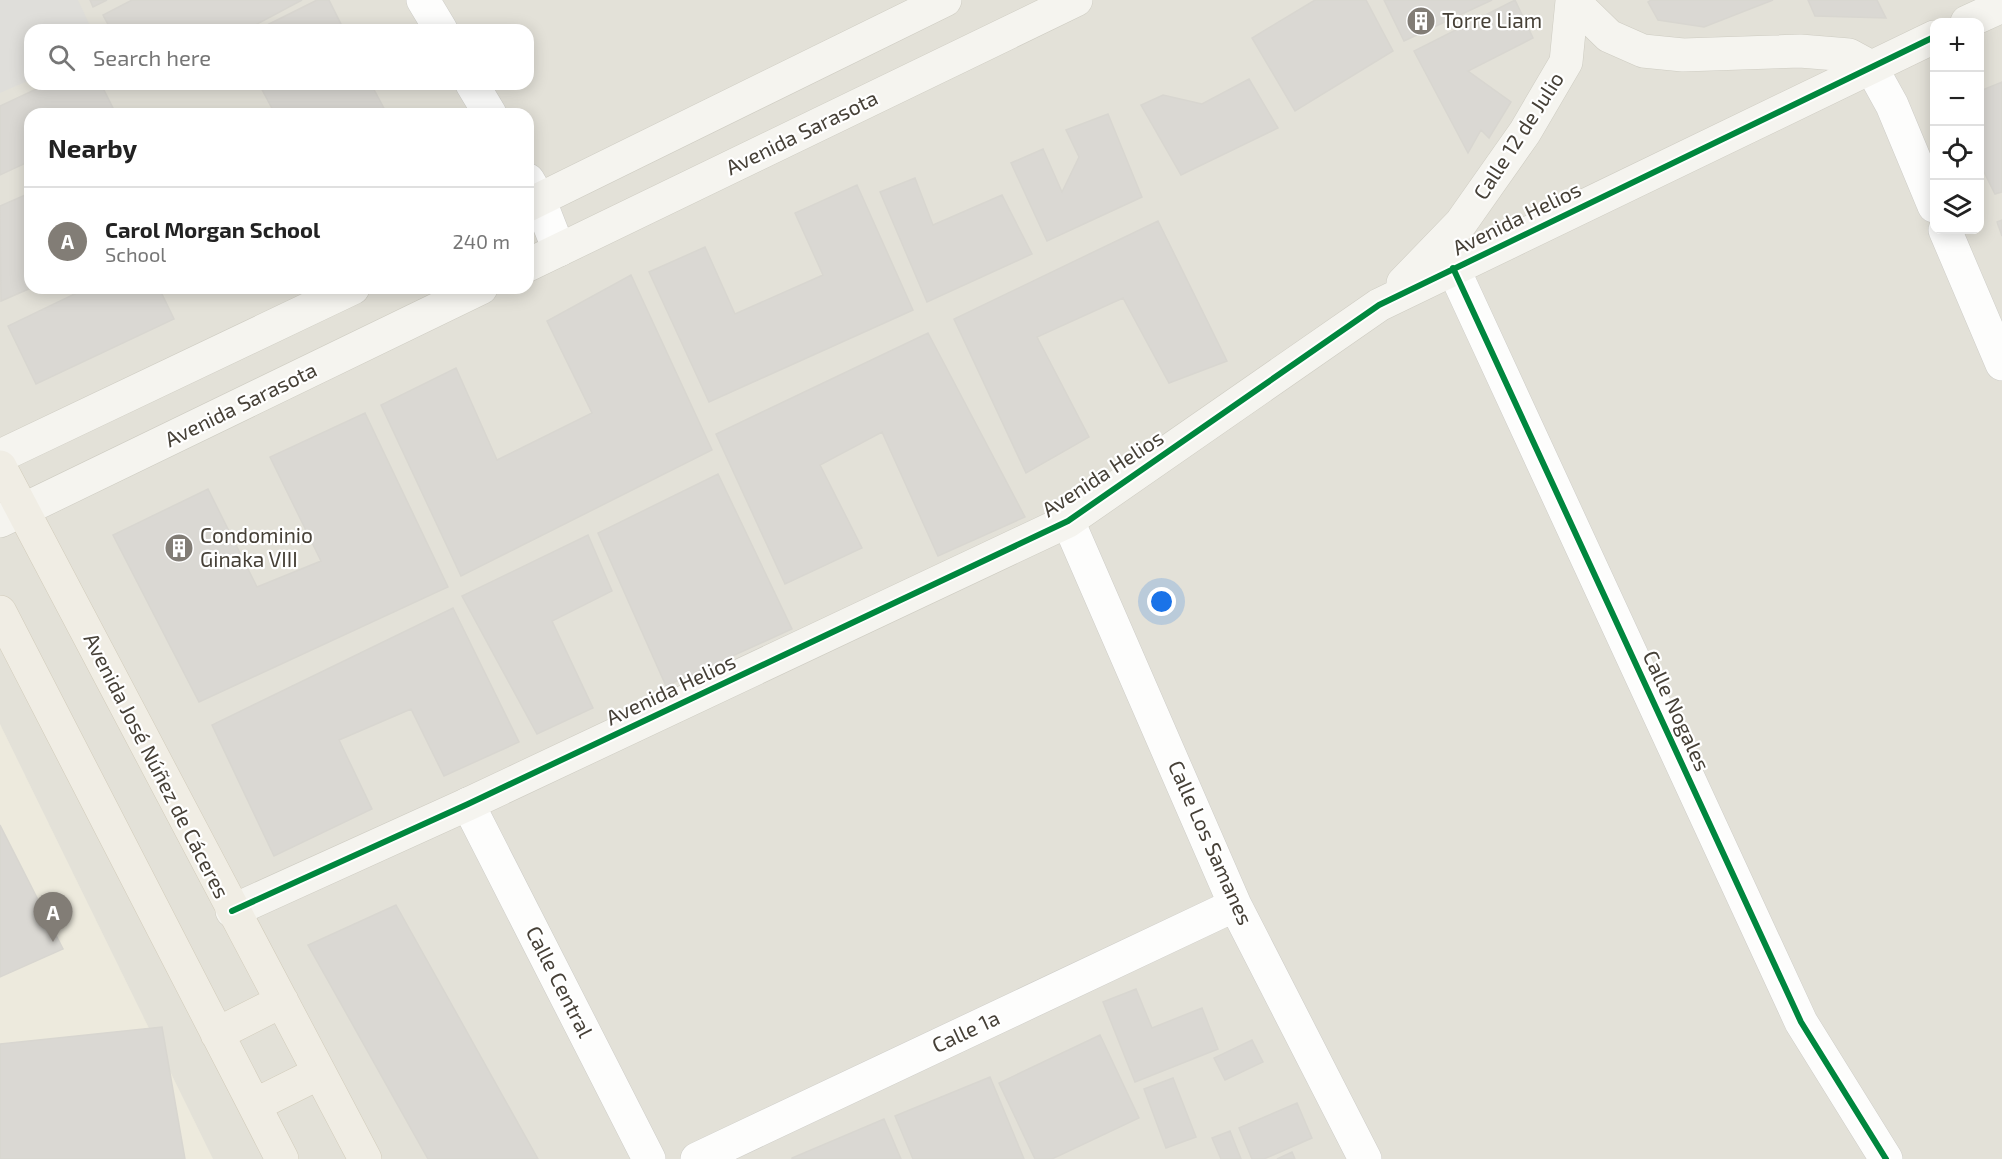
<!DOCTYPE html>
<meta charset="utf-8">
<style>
body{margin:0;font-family:"Exo 2",sans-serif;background:#f6f6f6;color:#222}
.controls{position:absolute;right:18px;top:18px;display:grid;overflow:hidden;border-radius:12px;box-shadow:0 3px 15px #0003}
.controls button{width:54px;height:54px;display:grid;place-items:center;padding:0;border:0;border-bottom:2px solid #e0e0e0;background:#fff;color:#222;font:30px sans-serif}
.you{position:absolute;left:1162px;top:602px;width:21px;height:21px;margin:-15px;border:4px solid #fff;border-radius:50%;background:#1a73e8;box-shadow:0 0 0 9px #1a73e833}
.badge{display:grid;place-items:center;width:39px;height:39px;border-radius:50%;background:#827d76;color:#fff;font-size:20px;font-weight:700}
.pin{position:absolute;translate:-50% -50px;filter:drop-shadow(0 2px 3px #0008)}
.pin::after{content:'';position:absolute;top:32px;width:21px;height:18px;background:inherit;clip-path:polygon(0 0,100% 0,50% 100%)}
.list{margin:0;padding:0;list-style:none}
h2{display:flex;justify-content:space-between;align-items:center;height:78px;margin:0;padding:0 24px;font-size:26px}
h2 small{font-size:20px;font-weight:400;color:#767676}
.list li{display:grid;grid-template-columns:39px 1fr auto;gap:18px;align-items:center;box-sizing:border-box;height:108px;padding:0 24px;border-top:2px solid #e0e0e0}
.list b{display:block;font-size:22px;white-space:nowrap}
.list p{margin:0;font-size:20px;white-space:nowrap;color:#767676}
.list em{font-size:20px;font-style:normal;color:#767676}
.icon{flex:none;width:33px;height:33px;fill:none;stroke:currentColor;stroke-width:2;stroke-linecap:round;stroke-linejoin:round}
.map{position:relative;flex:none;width:2002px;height:1159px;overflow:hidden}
.search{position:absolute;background:#fff;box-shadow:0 3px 15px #0003;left:24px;top:24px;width:510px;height:66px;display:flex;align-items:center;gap:15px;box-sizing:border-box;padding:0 21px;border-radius:18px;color:#767676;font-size:22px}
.panel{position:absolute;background:#fff;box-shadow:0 3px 15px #0003;left:24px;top:108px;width:510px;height:186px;border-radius:18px}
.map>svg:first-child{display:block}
.residential{fill:#e3e1d8;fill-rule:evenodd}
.education{fill:#edeadd}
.parking{fill:#dfdeda}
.building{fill:#dad8d3;stroke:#d8d6d0;stroke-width:1.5}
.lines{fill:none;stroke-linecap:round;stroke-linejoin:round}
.street-casing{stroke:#cecdc8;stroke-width:34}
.secondary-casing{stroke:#ceccc2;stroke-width:34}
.primary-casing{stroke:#d1cbba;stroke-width:34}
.street{stroke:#fdfdfc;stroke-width:33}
.secondary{stroke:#f5f4ef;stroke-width:33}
.primary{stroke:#f0ede4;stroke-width:33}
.cycleway-casing{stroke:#fff;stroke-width:10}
.cycleway{stroke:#00873e;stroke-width:6}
.labels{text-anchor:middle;stroke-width:4.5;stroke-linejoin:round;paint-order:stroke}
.poi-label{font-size:21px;fill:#464037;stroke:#fff;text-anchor:start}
.street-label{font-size:21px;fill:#464037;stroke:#fff}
</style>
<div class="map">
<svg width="2002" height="1159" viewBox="0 0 2002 1159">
<rect width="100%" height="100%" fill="#f0efeb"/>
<path class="residential" d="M0,0H2002V1159H0ZM1934,22H1980V230H1934ZM30,30H528V84H30ZM30,114H528V288H30Z"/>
<path class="education" d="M0,724L213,1159H0Z"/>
<path class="parking" d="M0,0H78L92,30H30V80L0,93Z"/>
<path class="building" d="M90,0H107L93,7Z
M132,0H302L246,30H111L103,15Z
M317,0H329L344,30H257Z
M1315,0H1366L1393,51L1295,111L1252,38Z
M1384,0H1492L1404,41Z
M1515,0L1533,38L1468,71L1511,102L1489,138L1481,130L1468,153L1414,51Z
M1651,0H1773L1704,27L1658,20L1648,2Z
M1808,0H1877L1886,18L1815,16Z
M1249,79L1278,128L1181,175L1141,105L1163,95L1202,104Z
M2002,82V192L1995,194L1980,164V91Z
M47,84H101L116,114H30V161L0,175V106Z
M259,84H371L387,114H275Z
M1108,114L1142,197L1047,241L1011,163L1043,149L1062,192L1079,157L1066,130Z
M915,178L933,225L1002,195L1032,254L927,302L880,192Z
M857,185L913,310L709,402L649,272L705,247L735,314L823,275L795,213Z
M30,193L31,288L1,301L0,206Z
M2002,220V236L1997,222Z
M1158,221L1227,361L1169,383L1123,298L1037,337L1089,437L1026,473L954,319Z
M631,275L712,450L461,576L381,405L456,368L497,460L592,413L547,321Z
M87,288H159L174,319L36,384L8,326Z
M928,333L1025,517L938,556L882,432L820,465L862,548L785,584L716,434Z
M365,413L448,587L199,702L113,535L208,489L257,587L321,561L270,457Z
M718,474L792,629L666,686L598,533Z
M588,535L612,591L552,621L593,708L537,734L462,596Z
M453,608L519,742L444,776L411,709L339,740L372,809L274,856L212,725Z
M0,825L63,949L0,977Z
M396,905L538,1159H428L308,945Z
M1136,989L1152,1028L1202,1008L1218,1049L1135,1082L1103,1002Z
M162,1027L185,1159H0V1044Z
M1100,1035L1139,1118L1052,1159H1035L999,1083Z
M1252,1040L1263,1062L1225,1080L1214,1058Z
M990,1077L1024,1159H913L895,1116Z
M1173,1078L1196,1137L1166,1148L1144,1089Z
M1297,1103L1312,1138L1264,1159H1252L1239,1128Z
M884,1119L901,1159H792V1158Z
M1230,1131L1241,1159H1221L1212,1138Z
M1292,1152L1295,1159H1277Z"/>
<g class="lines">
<g class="street-casing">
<path id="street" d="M423,0L441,30
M1871,67L1892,105L1934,206
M472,84L490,114
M528,180L539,199L559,250
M1945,230L2002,364
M1453,268L1801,1022L1886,1159
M1068,521L1235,905L1365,1159
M468,804L649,1159
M697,1159L1235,905"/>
</g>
<g class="secondary-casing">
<path id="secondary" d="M1572,0L1609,36L1643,51L1683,55L1800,51L1849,55L1871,67
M1967,22L2002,6
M528,205L945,0
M528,265L1076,0
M1403,283L1461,223L1525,132L1566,62L1572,1
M0,456L353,288
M0,521L481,288
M232,911L468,804L1068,521L1379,305L1934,37"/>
</g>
<g class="primary-casing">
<path id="primary" d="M0,467L365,1159
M0,612L282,1159
M217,1034L282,1001
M255,1105L319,1073"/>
</g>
<use href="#street" class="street"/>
<use href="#secondary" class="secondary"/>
<use href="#primary" class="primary"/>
<g class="cycleway-casing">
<path id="cycleway" d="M1453,268L1801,1022L1886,1159
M232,911L468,804L1068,521L1379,305L1934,37"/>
</g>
<use href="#cycleway" class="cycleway"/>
</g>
<defs>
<g id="building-disc" transform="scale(1.5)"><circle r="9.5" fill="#827d76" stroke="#fff"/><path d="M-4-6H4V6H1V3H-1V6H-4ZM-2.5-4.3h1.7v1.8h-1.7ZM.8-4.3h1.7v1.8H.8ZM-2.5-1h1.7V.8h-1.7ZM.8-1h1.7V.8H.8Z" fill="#fff"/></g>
</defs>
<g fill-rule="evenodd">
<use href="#building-disc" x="1421" y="21"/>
<use href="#building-disc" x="179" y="548"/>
</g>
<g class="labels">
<g class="poi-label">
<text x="1442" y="28">Torre Liam</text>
<text x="200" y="543">Condominio<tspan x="200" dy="24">Ginaka VIII</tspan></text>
</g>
<g class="street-label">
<text transform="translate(802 133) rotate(-26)" y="7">Avenida Sarasota</text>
<text transform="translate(1519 136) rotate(-57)" y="7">Calle 12 de Julio</text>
<text transform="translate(1517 219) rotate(-26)" y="7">Avenida Helios</text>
<text transform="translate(241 405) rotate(-26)" y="7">Avenida Sarasota</text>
<text transform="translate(1103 474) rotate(-33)" y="7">Avenida Helios</text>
<text transform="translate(671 690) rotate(-25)" y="7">Avenida Helios</text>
<text transform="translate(1676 711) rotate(65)" y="7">Calle Nogales</text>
<text transform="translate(156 766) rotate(63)" y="7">Avenida José Núñez de Cáceres</text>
<text transform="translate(1210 843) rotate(66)" y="7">Calle Los Samanes</text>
<text transform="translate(559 982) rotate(63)" y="7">Calle Central</text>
<text transform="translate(966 1032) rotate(-25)" y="7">Calle 1a</text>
</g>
</g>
</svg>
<div class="controls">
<button>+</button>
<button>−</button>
<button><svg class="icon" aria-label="locate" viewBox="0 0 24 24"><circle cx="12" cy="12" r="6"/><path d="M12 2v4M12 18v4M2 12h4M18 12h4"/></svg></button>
<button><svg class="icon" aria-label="layers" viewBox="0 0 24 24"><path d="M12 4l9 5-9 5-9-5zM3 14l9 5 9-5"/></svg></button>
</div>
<div class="you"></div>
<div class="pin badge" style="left:53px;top:942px">A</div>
<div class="search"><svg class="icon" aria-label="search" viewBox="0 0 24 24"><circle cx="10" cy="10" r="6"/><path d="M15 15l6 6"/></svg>Search here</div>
<section class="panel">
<h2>Nearby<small></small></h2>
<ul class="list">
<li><span class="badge">A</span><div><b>Carol Morgan School</b><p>School</p></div><em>240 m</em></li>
</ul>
</section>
</div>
